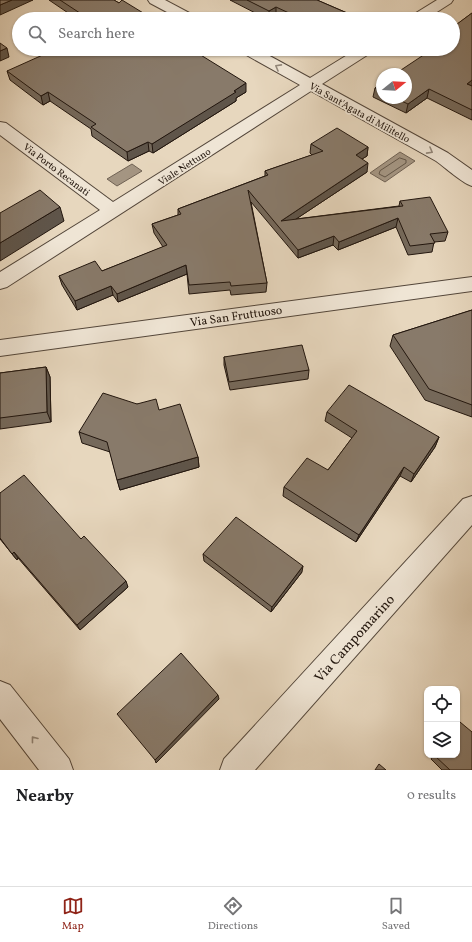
<!DOCTYPE html>
<style>
body{margin:0;font-family:Vollkorn,serif;background:#f2f2f2;color:#202124}
.controls{position:absolute;right:12px;bottom:12px;display:grid;overflow:hidden;border-radius:8px;box-shadow:0 1px 3px #0004}
.controls button{width:36px;height:36px;display:grid;place-items:center;padding:0;border:0;border-bottom:1px solid #e0e0e0;background:#fff;color:#202124;font:20px sans-serif}
.compass{position:absolute;left:376px;top:68px;width:36px;height:36px;border-radius:50%;background:#fff;box-shadow:0 1px 3px #0004;rotate:72deg}
.list{margin:0;padding:0;list-style:none}
h2{display:flex;justify-content:space-between;align-items:center;height:52px;margin:0;padding:0 16px;font-size:17px}
h2 small{font-size:13px;font-weight:400;color:#757577}
.icon{flex:none;width:22px;height:22px;fill:none;stroke:currentColor;stroke-width:2;stroke-linecap:round;stroke-linejoin:round}
.map{position:relative;flex:none;width:472px;height:770px;overflow:hidden}
.search{position:absolute;background:#fff;box-shadow:0 1px 3px #0004;left:12px;right:12px;top:12px;height:44px;display:flex;align-items:center;gap:10px;box-sizing:border-box;padding:0 14px;border-radius:22px;color:#757577;font-size:15px}
.sheet{height:116px;background:#fff}
nav{display:flex;justify-content:space-around;align-items:center;box-sizing:border-box;height:56px;border-top:1px solid #e0e0e0;background:#fff;font-size:11px;color:#757577}
nav a{display:grid;justify-items:center;gap:2px}
nav .on{color:#8f2418}
.map>svg:first-child{display:block}
.water{fill:#a49582;stroke:#706254}
.lines{fill:none;stroke-linecap:round;stroke-linejoin:round}
.shore{stroke:#635648;stroke-width:1}
.minor-casing{stroke:#53463a;stroke-width:2}
.minor{fill:#efe5d5;fill-rule:evenodd}
.wall{fill:#75695b;stroke:#22160e}
.shaded-wall{fill:#5f554a;stroke:#22160e}
.building{fill:#887a6a;stroke:#22160e}
.oneway{stroke:#93887b}
.labels{text-anchor:middle;stroke-width:3.5;stroke-linejoin:round;paint-order:stroke}
.far-street-label{font-size:10px;fill:#22160e;stroke:#efe5d5}
.street-label{font-size:12px;fill:#22160e;stroke:#efe5d5}
.near-street-label{font-size:14px;fill:#22160e;stroke:#efe5d5}
</style>
<div class="map">
<svg width="472" height="770" viewBox="0 0 472 770">
<rect width="100%" height="100%" fill="#e7d7be"/>
<filter id="stains"><feTurbulence type="fractalNoise" baseFrequency=".005" numOctaves="4"/><feColorMatrix values="0 0 0 0 .2 0 0 0 0 .09 0 0 0 0 .02 0 0 0 .5 -.17"/></filter>
<radialGradient id="worn" r=".72"><stop offset=".6" stop-color="#630" stop-opacity="0"/><stop offset="1" stop-color="#630" stop-opacity=".3"/></radialGradient>
<path class="water" d="M400,152L415,161L385,182L370,173Z
M132,164L142,171L117,186L107,179Z"/>
<g class="lines">
<path class="shore" d="M400,158L406,160V163L385,177L379,174L380,171Z"/>
<g class="minor-casing">
<path id="minor" d="M148,0H165L195,16L197,19H180L150,3Z
M437,0H453L451,3L426,19H409L411,16Z
M239,49H257L310,78L357,49H374L372,52L322,84L448,153L472,170V186C462,183 446,168 436,161L311,91L7,287L0,289V272L100,210L0,135V122L6,123L113,202L300,85L241,52Z
M472,277V291L0,356V340Z
M472,496V525L255,770H220L224,759L463,499Z
M0,681L10,685L69,759L73,770H39L0,719Z"/>
</g>
<use href="#minor" class="minor"/>
</g>
<path class="wall" d="M49,0H114L119,3L153,19H77Z
M230,0H317L361,19H282L276,16L270,19H267Z
M472,13V120L427,98L406,113L373,97L375,88L382,83V98H406L422,56L423,50Z
M7,71L246,92L236,98V101L153,153L149,151L128,161L92,136L91,129L50,101L43,105L10,80Z
M311,144L368,147L367,156L362,159L367,172L296,219L399,206L400,201L448,232L445,241L434,242L432,252L408,255L396,227L338,250L333,245L298,258L251,202L267,283L266,292L231,295L230,290L189,294L187,274L118,302L113,295L77,310L62,285L59,276L102,271L163,247L154,233L152,224L178,215V209L265,176V171L312,155L310,153Z
M472,310V417L425,400L390,346L393,335Z
M224,357L309,370L308,379L230,390L224,365Z
M46,367L50,377L51,422L0,429V373Z
M137,404L159,410L198,457L199,467L120,490L110,452L82,443L79,432Z
M327,412L439,437L435,447L411,482L400,476L356,542L283,496L284,487L328,470L352,438L325,421Z
M0,493L81,539L128,587L80,630L18,558L17,560L0,539Z
M203,554L302,572L271,612L204,561Z
M460,722L472,770H442L431,759L434,755H457V724Z"/>
<path class="shaded-wall" d="M12,0H33L0,15V5Z
M276,7V16L270,19H269V11Z
M7,48L9,57L0,61V51Z
M472,80V86L467,84Z
M246,83V92L236,98V101L153,153L152,144Z
M429,89L427,98L406,113L408,104Z
M48,92L50,101L43,105L41,96Z
M148,142L149,151L128,161L127,152Z
M368,147L367,156L354,164L356,155Z
M368,163L367,172L281,229V221Z
M60,207L64,221L0,261V243Z
M398,218L396,227L338,250L339,242Z
M334,236L333,245L298,258V250Z
M186,265L187,274L118,302L117,294Z
M111,286L113,295L77,310L75,301Z
M46,367L50,377L51,422L47,412Z
M439,437L435,447L411,482L414,474Z
M198,457L199,467L120,490L117,480Z
M404,467L400,476L356,542L359,535Z
M14,552L18,558L17,560L12,554Z
M303,566L302,572L271,612L272,607Z
M126,581L128,587L80,630L77,625Z
M218,695L219,699L156,763L155,760Z"/>
<path class="building" d="M0,0H12L0,5Z
M60,0H114L119,3L122,0L153,19H89Z
M247,0H317L361,19H302L276,7L269,11Z
M472,13V80L467,84L472,86V110L429,89L408,104L395,98H406V74H395L428,52L423,50L424,49H453V27Z
M0,43L7,48L0,51Z
M56,49H191L246,83L234,91L236,92L152,144L148,142L127,152L91,127L96,124L48,92L41,96L7,71Z
M382,83V91L375,88Z
M337,128L368,147L356,155L368,163L281,221L403,206L400,201L430,197L448,232L430,234L435,243L410,246L398,218L339,242L334,236L298,250L248,190L267,283L231,286L230,282L189,285L186,265L117,294L111,286L75,301L59,276L95,261L102,271L167,245L152,224L181,214L178,209L268,175L265,171L323,151L311,144Z
M40,190L60,207L0,243V213Z
M472,310V405L429,389L393,335Z
M302,345L309,370L229,382L224,357Z
M46,367L47,412L0,418V373Z
M349,385L439,437L414,474L404,467L359,535L284,487L307,458L328,470L357,431L327,412Z
M103,393L137,404L156,399L159,410L180,404L198,457L117,480L107,442L79,432Z
M24,475L81,539L84,536L126,581L77,625L14,552L12,554L0,538V493Z
M236,517L303,566L272,607L203,554Z
M181,653L218,695L155,760L117,714Z
M460,722L472,732V770H450L435,756L436,755H457V726Z
M379,764L386,770H375Z"/>
<defs><path id="oneway-chevron" d="M-2-3.5L2.5 0L-2 3.5" fill="none" stroke-width="1.6" stroke-linecap="round" stroke-linejoin="round"/></defs>
<g class="oneway">
<use href="#oneway-chevron" transform="translate(278 67) rotate(-151)"/>
<use href="#oneway-chevron" transform="translate(430 151) rotate(29)"/>
<use href="#oneway-chevron" transform="translate(34 739) rotate(-128)"/>
</g>
<g class="labels">
<g class="far-street-label">
<text transform="translate(360 112) rotate(29)" y="4">Via Sant'Agata di Militello</text>
<text transform="translate(184 166) rotate(-33)" y="4">Viale Nettuno</text>
<text transform="translate(57 169) rotate(37)" y="4">Via Porto Recanati</text>
</g>
<g class="street-label">
<text transform="translate(236 316) rotate(-8)" y="4">Via San Fruttuoso</text>
</g>
<g class="near-street-label">
<text transform="translate(354 638) rotate(-48)" y="5">Via Campomarino</text>
</g>
</g>
<rect width="100%" height="100%" filter="url(#stains)"/>
<rect width="100%" height="100%" fill="url(#worn)"/>
</svg>
<div class="controls">
<button><svg class="icon" aria-label="locate" viewBox="0 0 24 24"><circle cx="12" cy="12" r="6"/><path d="M12 2v4M12 18v4M2 12h4M18 12h4"/></svg></button>
<button><svg class="icon" aria-label="layers" viewBox="0 0 24 24"><path d="M12 4l9 5-9 5-9-5zM3 14l9 5 9-5"/></svg></button>
</div>
<svg class="compass" viewBox="-18 -18 36 36"><path d="M0-13l5 13h-10z" fill="#e53935"/><path d="M0 13l5-13h-10z" fill="#757577"/></svg>
<div class="search"><svg class="icon" aria-label="search" viewBox="0 0 24 24"><circle cx="10" cy="10" r="6"/><path d="M15 15l6 6"/></svg>Search here</div>
</div>
<section class="sheet">
<h2>Nearby<small>0 results</small></h2>
<ul class="list">
</ul>
</section>
<nav>
<a class="on"><svg class="icon" aria-label="map" viewBox="0 0 24 24"><path d="M3 6l6-2 6 2 6-2v14l-6 2-6-2-6 2zM9 4v14M15 6v14"/></svg>Map</a>
<a><svg class="icon" aria-label="directions" viewBox="0 0 24 24"><path d="M12 3l9 9-9 9-9-9zM9 14v-3h6M13 9l2 2-2 2"/></svg>Directions</a>
<a><svg class="icon" aria-label="saved" viewBox="0 0 24 24"><path d="M7 4h10v16l-5-4-5 4z"/></svg>Saved</a>
</nav>
